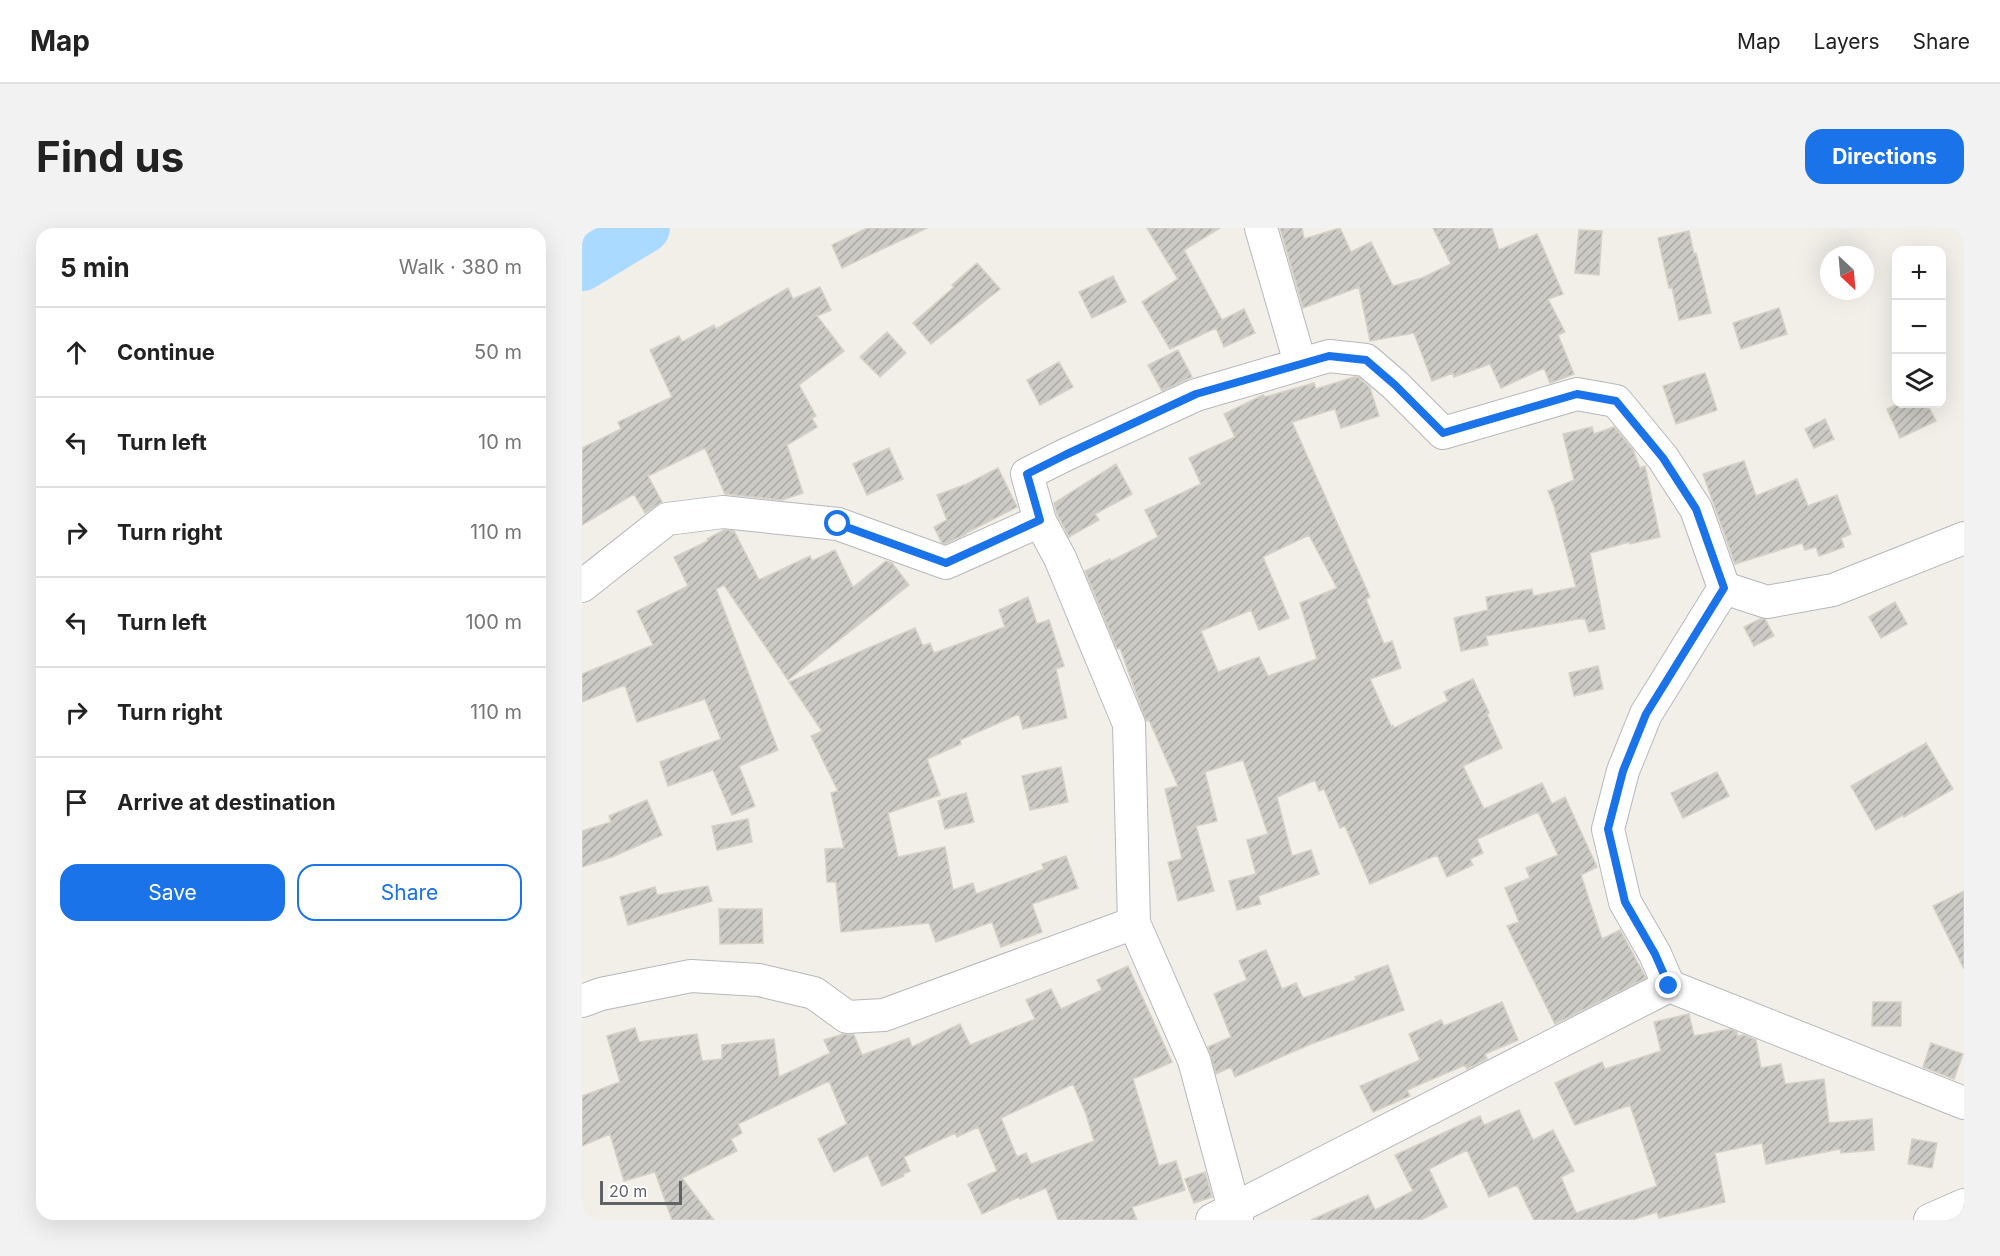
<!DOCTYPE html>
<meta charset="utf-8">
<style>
body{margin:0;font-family:Inter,sans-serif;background:#f2f2f2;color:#222}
.controls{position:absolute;right:18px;top:18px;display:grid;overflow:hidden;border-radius:12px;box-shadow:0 6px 24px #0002}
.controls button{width:54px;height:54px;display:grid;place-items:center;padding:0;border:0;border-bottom:2px solid #e0e0e0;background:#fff;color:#222;font:30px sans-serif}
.compass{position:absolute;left:1238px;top:18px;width:54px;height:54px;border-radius:50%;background:#fff;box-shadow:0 6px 24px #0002;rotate:154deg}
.scale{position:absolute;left:18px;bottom:15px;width:82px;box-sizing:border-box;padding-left:6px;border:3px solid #5f6368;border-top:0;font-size:16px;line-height:21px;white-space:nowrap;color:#5f6368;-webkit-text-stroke:4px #fff;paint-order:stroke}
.stop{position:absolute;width:18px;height:18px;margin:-14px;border:4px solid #1a73e8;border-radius:50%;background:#fff}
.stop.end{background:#1a73e8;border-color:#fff;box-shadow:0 2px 6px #0008}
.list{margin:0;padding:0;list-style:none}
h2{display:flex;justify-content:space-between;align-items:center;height:78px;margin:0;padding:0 24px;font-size:26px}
h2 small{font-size:20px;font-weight:400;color:#767676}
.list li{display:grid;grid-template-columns:39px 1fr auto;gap:18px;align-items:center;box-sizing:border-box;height:90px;padding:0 24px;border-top:2px solid #e0e0e0}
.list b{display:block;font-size:22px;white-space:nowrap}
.list em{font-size:20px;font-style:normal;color:#767676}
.actions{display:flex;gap:12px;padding:18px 24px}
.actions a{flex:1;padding:14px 0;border:2px solid #1a73e8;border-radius:18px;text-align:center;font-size:21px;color:#1a73e8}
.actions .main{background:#1a73e8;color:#fff}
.icon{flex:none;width:33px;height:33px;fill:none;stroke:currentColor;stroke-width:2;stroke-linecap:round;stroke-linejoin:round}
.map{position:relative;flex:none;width:1382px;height:992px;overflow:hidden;border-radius:18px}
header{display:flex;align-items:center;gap:36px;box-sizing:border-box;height:84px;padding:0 30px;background:#fff;border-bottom:2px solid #e0e0e0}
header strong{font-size:28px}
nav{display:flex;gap:33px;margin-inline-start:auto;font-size:21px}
.intro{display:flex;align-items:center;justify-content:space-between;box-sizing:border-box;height:144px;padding:0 36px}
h1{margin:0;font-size:42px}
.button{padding:15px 27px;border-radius:18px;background:#1a73e8;color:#fff;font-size:21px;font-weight:700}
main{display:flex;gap:36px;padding:0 36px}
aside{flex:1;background:#fff;border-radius:18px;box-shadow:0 6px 24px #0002}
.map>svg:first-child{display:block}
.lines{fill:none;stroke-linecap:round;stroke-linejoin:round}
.river{stroke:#aadaff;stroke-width:50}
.building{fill:url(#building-hatch);stroke:#d6d1c6;stroke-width:1.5;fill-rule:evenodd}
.minor-casing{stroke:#b5b8bc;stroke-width:34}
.minor{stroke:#fff;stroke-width:32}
.route{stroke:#1a73e8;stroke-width:8}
</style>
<header>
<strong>Map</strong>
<nav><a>Map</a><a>Layers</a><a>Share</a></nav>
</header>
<div class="intro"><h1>Find us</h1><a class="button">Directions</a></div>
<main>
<aside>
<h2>5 min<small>Walk · 380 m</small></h2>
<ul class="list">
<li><svg class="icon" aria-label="ahead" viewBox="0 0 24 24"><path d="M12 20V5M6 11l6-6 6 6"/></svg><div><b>Continue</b></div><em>50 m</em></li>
<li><svg class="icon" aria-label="left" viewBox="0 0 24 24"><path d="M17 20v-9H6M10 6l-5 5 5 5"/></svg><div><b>Turn left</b></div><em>10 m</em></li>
<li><svg class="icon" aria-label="right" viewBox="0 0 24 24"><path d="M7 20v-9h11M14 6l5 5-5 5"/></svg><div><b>Turn right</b></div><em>110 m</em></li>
<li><svg class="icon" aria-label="left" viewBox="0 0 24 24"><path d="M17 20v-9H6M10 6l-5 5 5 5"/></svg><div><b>Turn left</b></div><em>100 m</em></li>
<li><svg class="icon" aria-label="right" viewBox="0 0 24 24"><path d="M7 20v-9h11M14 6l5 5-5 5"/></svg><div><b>Turn right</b></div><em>110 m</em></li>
<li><svg class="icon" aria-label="arrive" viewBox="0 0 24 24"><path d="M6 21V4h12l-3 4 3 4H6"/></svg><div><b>Arrive at destination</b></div></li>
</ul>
<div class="actions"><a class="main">Save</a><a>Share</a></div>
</aside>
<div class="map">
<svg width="1382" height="992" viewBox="0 0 1382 992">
<defs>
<pattern id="building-hatch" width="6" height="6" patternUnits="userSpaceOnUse" patternTransform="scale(1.5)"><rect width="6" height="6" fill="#cccac5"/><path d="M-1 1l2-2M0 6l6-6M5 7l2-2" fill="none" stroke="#a9a8a4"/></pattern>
</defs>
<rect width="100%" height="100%" fill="#f1efe8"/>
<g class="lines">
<path class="river" d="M0,38L63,0"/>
</g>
<path class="building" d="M285,0H345L260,40L250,17Z
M565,0H638L602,22L640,92L662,81L673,105L642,119L634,100L588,121L560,74L596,51Z
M698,0H720L722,11L758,0L769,24L789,14L811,58L840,50L869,36L851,0H910L917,22L955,6L981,66L966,71L983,104L976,107L992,146L968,155L962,140L919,160L908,136L872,149L871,145L850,153L832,105L788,113L777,59L721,80Z
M997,2L1020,3L1017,47L993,45Z
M1107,3L1112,26L1114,25L1129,85L1097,92L1090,60H1087L1076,10Z
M395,35L418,61L349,116L331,95L372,59L370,57Z
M531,48L544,74L510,90L497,64Z
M238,59L249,82L235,88L262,123L217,157L234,188L230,190L235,199L205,217L221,265L200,272L143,266L123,220L66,248L80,274L63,285L52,266L0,297V220L39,201L36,194L90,169L68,122L97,108L100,114L132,97L134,101L206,60L211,71Z
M1197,80L1205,106L1159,121L1151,95Z
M305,104L324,125L298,149L278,129Z
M596,122L610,149L580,163L566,137Z
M477,134L491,159L458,177L445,152Z
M1123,145L1135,182L1094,196L1081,158Z
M772,149H776L788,160L797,188L759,200L753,181L710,194L788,369L784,371L802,416L810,413L819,440L788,451L809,498L811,497L812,500L866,473L862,464L891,451L907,485L905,486L920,520L881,538L902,581L960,555L970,576L983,569L1015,639L999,647L1020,711L1038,702L1064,750L973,796L925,698L937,694L923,660L948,650L944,640L976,627L956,584L895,611L901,625L888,631L891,637L865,649L855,627L788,656L763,598L758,600L742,561L737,563L733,552L695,569L710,628L729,622L737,646L676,668L679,676L655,682L647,653L674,646L665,612L686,606L661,532L623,544L635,593L614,598L632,663L596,673L586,634L600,631L583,561L596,558L567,492L564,493L538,420L535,421L503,343L528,331L529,333L576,309L563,282L619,256L607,230L653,209L642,186L681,167L683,169L732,155L734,161ZM727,307L755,360L718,375L735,431L686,448L677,429L636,444L619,403L669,382L677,402L707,390L681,329Z
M1316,176H1345L1354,193L1318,210L1305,181Z
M1243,191L1252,211L1232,220L1223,201Z
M1010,199L1012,206L1032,199L1051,222L1058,240L1063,238L1078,309L1048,316L1047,314L1008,325L1023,401L1007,404L1003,391H996L904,408L906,417L879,423L872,390L906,382L904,369L950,361L951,368L994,359L972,278L966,263L992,252L981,206Z
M307,220L321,251L285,267L271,236Z
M1162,233L1174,268L1215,251L1226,278L1255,267L1269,306L1259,310L1262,319L1237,328L1234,319L1223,322L1220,315L1153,336L1121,246Z
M534,236L550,266L513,286L517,292L487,309L475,286L472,275Z
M416,240L435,279L384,305V306L363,316L360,315L352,299L365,292L355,267L385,256Z
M142,302L152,303L177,352L228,328L230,333L253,322L271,359L304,333L310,335L327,357L206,452L142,357L134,361L196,522L157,538L173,578L150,587L131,542L86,558L78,534L139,511L123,471L55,494L43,457L0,474V446L71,417L55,383L106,358L92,329L126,313L125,311Z
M446,369L455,396L467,392L482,438L474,441L485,490L441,501L437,486L378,512L379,516L345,531L358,567L306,585L316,629L363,619L371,662L391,655L394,666L462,641L460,636L484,628L496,660L450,676L460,704L419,719L410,694L354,714L347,695L259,704L254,654H245L243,621L262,620L249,565L256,563L229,508L240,503L207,454L333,400L341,418L348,415L352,425L423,399L417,382Z
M1313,374L1325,396L1299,410L1287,389Z
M1178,391H1183L1192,408L1172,418L1162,399Z
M1016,438L1021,461L992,468L987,445Z
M1344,515L1371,561L1322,589L1321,587L1294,602L1269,558Z
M479,539L486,574L448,582L440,548Z
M1135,544L1147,568L1101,590L1089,565Z
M384,565L392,594L363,601L356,573Z
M65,572L80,607L30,629L0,639V603L29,594L27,588Z
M166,591L170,614L135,622L130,598Z
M126,658L130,673L46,697L38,669L73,659L75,667Z
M1382,663V741L1351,678Z
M137,681H180L181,715L138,716Z
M684,722L700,761L714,755L721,770L774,752L773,749L806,737L822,782L729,816L653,849L649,839L634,846L626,819L649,809L632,766L665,752L657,733Z
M546,738L590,834L551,851L577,938L594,933L603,962L550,979L555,992H476L464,960L438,971L437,969L400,986L386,956L415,943L396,899L375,909L373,905L322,929L328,943L321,946L322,948L300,958L286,927L252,944L236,911L265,896L247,853L156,896L160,905L149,911L155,923L100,950L132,992H90L73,944L42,953L28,906L0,918V868L38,854L25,808L53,800L57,814L115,806L120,833L140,831V817L192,811L197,849L248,825L242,812L261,806L272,807L280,827L327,810L330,819L378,796L388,817L453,791L444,772L469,761L479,781L520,762L515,752ZM491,856L504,886L512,913L449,936L444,925L435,929L419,890Z
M920,774L936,812L903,826L905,831L885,841L883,837L825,862L828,868L791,884L778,858L838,832L827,806L859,792L862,798Z
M1291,774H1319V798H1290Z
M1107,786L1112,808L1148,801L1155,804V808L1162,807L1174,812L1179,840L1199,836L1203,856L1242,851L1247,895L1290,891L1292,922L1259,925L1258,921L1184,936L1180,915L1133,925L1143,974L1077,990L1075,984L1050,992H952L935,957L907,969L885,922L847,941L865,979L839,992H729L786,967L793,982L831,963L813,927L898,888L902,897L937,882L951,912L971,902L992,943L979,949L994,985L1075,958L1048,877L993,897L973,855L1020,834L1023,841L1079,823L1072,794Z
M1349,815L1381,826L1372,851L1341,839Z
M1330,911L1355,915L1350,940L1326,936Z
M623,944L630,969L612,975L603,951Z"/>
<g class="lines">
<g class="minor-casing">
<path id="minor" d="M679,0L718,135
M0,358L85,291L141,284L256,296L364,335L458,293
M1142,360L1064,486L1041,543L1026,601L1043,674L1073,726L1087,758L1382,875
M552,695L547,496L478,330L458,293L445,246L483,227L614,167L747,128L784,132L813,157L861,205L995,166L1034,173L1081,230L1114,281L1142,360L1185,374L1251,362L1382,310
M0,773L19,766L109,748L177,752L232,765L265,789L302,787L552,695L612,832L655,992
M630,992L1087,758
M1348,992L1382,977"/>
</g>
<use href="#minor" class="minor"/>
</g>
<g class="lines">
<path class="route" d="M256,296L364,335L458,292L445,246L483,227L614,166L747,128L784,132L813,157L861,205L995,166L1034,173L1081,230L1114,281L1142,360L1064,486L1041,543L1026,601L1043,674L1073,726L1087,758"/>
</g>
</svg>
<div class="controls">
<button>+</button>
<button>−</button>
<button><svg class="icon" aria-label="layers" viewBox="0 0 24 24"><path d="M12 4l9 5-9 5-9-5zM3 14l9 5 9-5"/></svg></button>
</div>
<svg class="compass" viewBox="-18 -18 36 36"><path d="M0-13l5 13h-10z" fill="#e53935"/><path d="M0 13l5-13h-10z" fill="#767676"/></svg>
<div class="scale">20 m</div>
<div class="stop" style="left:256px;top:296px"></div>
<div class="stop end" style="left:1087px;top:758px"></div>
</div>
</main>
